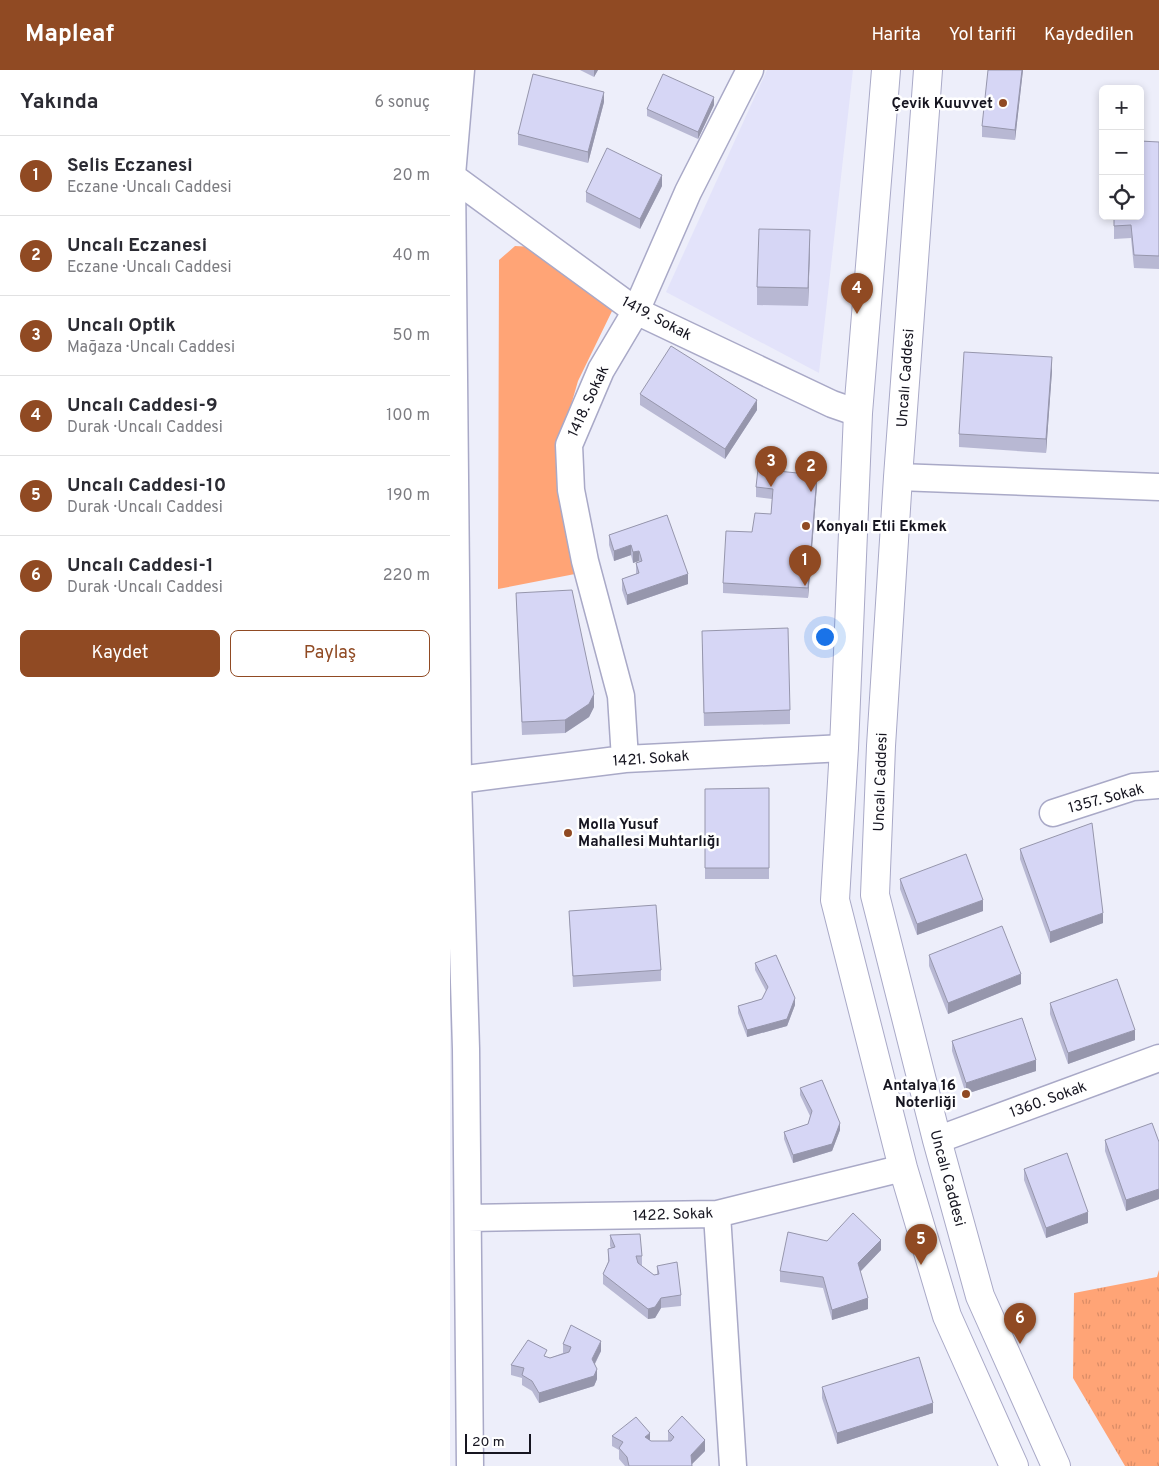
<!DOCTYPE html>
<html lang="tr">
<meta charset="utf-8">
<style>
body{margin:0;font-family:Overpass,sans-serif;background:#f7f7f7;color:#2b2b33}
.controls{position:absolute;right:15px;top:15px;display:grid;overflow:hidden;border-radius:8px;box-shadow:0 2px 8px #0003}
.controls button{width:45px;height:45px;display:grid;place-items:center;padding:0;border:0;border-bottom:1px solid #e1e1e2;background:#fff;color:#2b2b33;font:25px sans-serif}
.scale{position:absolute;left:15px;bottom:12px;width:66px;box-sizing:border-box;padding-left:5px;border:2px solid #161520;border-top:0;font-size:14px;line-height:18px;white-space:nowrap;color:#161520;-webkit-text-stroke:4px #fff;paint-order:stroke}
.you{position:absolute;left:374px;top:566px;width:18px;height:18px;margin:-12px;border:4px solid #fff;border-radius:50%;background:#1a73e8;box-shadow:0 0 0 8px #1a73e833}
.badge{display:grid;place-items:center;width:32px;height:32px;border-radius:50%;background:#904a23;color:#fff;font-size:16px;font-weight:700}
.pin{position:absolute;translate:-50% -41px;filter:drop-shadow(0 1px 2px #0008)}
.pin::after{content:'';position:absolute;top:26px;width:18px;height:15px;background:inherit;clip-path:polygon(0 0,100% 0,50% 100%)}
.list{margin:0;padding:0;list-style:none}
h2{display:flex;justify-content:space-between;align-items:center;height:65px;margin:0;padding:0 20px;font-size:21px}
h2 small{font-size:16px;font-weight:400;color:#7c7c81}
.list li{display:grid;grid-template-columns:32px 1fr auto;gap:15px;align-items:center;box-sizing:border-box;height:80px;padding:0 20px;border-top:1px solid #e1e1e2}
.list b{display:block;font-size:19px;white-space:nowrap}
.list p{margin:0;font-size:16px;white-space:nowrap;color:#7c7c81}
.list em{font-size:16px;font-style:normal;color:#7c7c81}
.actions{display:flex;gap:10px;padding:15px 20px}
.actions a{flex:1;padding:11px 0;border:1px solid #904a23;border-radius:8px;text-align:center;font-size:18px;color:#904a23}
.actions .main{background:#904a23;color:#fff}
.icon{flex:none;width:28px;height:28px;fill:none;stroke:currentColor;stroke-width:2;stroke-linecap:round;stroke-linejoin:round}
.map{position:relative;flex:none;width:709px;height:1396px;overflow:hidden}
header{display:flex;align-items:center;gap:30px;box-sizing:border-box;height:70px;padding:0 25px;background:#904a23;color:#fff}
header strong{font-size:24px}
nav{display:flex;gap:28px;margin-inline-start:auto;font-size:18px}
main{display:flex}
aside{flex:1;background:#fff}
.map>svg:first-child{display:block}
.built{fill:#e3e3fa}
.grass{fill:url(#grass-tufts)}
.park{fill:#ffa476}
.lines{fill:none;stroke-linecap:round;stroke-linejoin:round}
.minor-casing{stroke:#a9a9c7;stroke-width:29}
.primary-casing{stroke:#a9a9c7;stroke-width:30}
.minor{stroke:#fff;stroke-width:26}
.primary{stroke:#fff;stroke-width:28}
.wall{fill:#b8b8d3}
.shaded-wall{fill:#9696ac}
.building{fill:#d6d6f5;stroke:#9696ac}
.poi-dot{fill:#904a23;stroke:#fff;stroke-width:2}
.labels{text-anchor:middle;stroke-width:5;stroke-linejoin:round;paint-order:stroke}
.poi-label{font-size:15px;font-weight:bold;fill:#161520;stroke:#fff;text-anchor:end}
.street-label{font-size:15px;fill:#161520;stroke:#fff}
</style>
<header>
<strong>Mapleaf</strong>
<nav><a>Harita</a><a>Yol tarifi</a><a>Kaydedilen</a></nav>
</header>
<main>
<aside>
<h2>Yakında<small>6 sonuç</small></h2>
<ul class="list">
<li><span class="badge">1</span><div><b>Selis Eczanesi</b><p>Eczane · Uncalı Caddesi</p></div><em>20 m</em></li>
<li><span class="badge">2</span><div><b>Uncalı Eczanesi</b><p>Eczane · Uncalı Caddesi</p></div><em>40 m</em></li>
<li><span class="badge">3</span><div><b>Uncalı Optik</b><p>Mağaza · Uncalı Caddesi</p></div><em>50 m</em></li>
<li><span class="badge">4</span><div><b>Uncalı Caddesi-9</b><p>Durak · Uncalı Caddesi</p></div><em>100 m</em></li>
<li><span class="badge">5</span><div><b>Uncalı Caddesi-10</b><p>Durak · Uncalı Caddesi</p></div><em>190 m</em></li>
<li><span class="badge">6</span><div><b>Uncalı Caddesi-1</b><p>Durak · Uncalı Caddesi</p></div><em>220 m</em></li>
</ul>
<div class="actions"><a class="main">Kaydet</a><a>Paylaş</a></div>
</aside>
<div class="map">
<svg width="709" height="1396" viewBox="0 0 709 1396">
<defs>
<pattern id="grass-tufts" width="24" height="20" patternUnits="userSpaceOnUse" patternTransform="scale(1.25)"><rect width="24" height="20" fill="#ffa476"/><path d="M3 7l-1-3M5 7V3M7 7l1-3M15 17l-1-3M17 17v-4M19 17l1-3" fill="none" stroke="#da8c66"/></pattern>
</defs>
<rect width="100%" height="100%" fill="#edeefa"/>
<path class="built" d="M317,0H403L369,303L216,222Z"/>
<path class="grass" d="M709,1200V1396H675L623,1308L624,1223L707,1207Z"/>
<path class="park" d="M65,176L83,177L163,239L128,311L111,370L106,406L125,504L48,519L49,190Z"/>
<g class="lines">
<g class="minor-casing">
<path id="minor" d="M11,0L2,105L8,710L16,979L20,1396
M0,105L186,241L382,334L408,343
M448,407L709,417
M175,689L171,626L135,491L121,420L119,375L151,300L186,241L238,122L300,0
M8,710L175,689L394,678
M603,743L683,717L709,715
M487,1070L709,988
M267,1144L283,1396
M18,1148L267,1144L453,1098"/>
</g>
<g class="primary-casing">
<path id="primary" d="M436,0L408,343L394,678L385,830L453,1098L497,1246L564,1396
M478,0L448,407L431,676L425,825L487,1070L530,1226L606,1396"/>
</g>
<use href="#minor" class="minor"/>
<use href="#primary" class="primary"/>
</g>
<path class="wall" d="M130,0H148L144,7Z
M573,0L565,70L532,67V56Z
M154,32L138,93L68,75V64Z
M264,35L248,69L197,46V39Z
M709,72V199L684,198L681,168L664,169V156Z
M212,116L190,159L136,132V122Z
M360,178L358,236L307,235V217Z
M602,301L596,383L509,377V364Z
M190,324L307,340L275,389L190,335Z
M367,415L358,528L273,523V513L302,462L321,444L322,429L306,427V417Z
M217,445L238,514L177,535L172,520V509L186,504V493L189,492V491L183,493L181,485L164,491L159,475V465Z
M66,523L144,637L139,647L115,663L72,665Z
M252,574L340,640V654L254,656Z
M319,718V809H255V719Z
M570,779L653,853L600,873L570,789Z
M450,809L533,841L467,865L450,819Z
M119,841L211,900V911L123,917Z
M479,885L571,914L498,944L479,896Z
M305,893L345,935L337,956L297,967L288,943V936L312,929L316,921L305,900Z
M600,933L685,970L618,994L600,944Z
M502,971L586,1001L516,1024L502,981Z
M350,1018L390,1060L382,1081L343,1093L334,1069V1062L358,1054L360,1046L350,1025Z
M655,1070L709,1072V1129L676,1141L655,1081Z
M574,1099L638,1153L596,1168L574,1110Z
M160,1165L192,1186V1196L204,1205L207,1204V1196L231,1225V1236L211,1238L205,1248L198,1249L153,1214V1204L158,1192V1179L161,1178L160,1176Z
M377,1171L431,1180L410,1202L418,1239L382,1250L373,1218L330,1212V1201Z
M113,1274L151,1281L145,1294L147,1309L144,1316L89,1333L82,1321L72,1315V1308L61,1305V1295L97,1287L100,1288L113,1283Z
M372,1317L483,1343L387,1374L372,1328Z
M218,1361L255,1381L242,1394V1396H175L169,1389V1380L162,1376V1366L201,1371H218Z"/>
<path class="shaded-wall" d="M144,0H148L144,7Z
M572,0H573L565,70V60Z
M154,22V32L138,93V82Z
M264,27V35L248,69V62Z
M212,105V116L190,159V149Z
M360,160V178L358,236V218Z
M602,287V301L596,383V369Z
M307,330V340L275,389V379Z
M367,405V415L358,528V518Z
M181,475V485L164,491V481Z
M189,481V491L183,493V482Z
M238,504V514L177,535V525Z
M144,624V637L139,647L115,663V650Z
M533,830V841L467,865V854Z
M653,843V853L600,873V862Z
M571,904V914L498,944V933Z
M345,928V935L337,956L297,967V960Z
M685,960V970L618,994V983Z
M586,990V1001L516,1024V1013Z
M390,1053V1060L382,1081L343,1093V1085Z
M709,1119V1129L676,1141V1130Z
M638,1142V1153L596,1168V1158Z
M431,1170V1180L408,1204V1193Z
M211,1228V1238L205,1248L198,1249V1239Z
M418,1228V1239L382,1250V1240Z
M151,1271V1281L142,1299V1289Z
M147,1299V1309L144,1316L89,1333V1323Z
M483,1333V1343L387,1374V1363Z
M200,1363V1374L195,1367Z
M255,1370V1381L241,1395V1385Z"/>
<path class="building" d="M538,0H572L565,60L532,56Z
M83,4L154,22L138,82L68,64Z
M213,4L264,27L248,62L197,39Z
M690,71L709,72V186L684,185L681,155L664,156V146H690Z
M157,78L212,105L190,149L136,122Z
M309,159L360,160L358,218L307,217Z
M221,276L307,330L275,379L190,324Z
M514,282L602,287L596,369L509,364Z
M308,399L367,405L358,518L273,513L276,461L302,462L305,443L321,444L323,419L306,417Z
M217,445L238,504L177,525L172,509L189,503L186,493L192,491L189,481L183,482L181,475L164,481L159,465Z
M122,520L144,624L139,634L115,650L72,652L66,523Z
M338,558L340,640L254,643L252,561Z
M319,718V798H255V719Z
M642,753L653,843L600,862L570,779Z
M516,784L533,830L467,854L450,809Z
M206,835L211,900L123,906L119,841Z
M552,856L571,904L498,933L479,885Z
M326,885L345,928L337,949L297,960L288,936L312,929L318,917L305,893Z
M667,909L685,960L618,983L600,933Z
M572,948L586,990L516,1013L502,971Z
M372,1010L390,1053L382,1074L343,1085L334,1062L358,1054L362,1041L350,1018Z
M702,1053L709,1072V1119L676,1130L655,1070Z
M617,1083L638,1142L596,1158L574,1099Z
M403,1143L431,1170L408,1193L418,1228L382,1240L373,1207L330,1201L338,1162L377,1171Z
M190,1164L192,1186H186L188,1193L204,1205L209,1204L207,1196L227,1192L231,1225L211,1228L205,1237L198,1239L153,1204L159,1191L158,1179L165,1177L160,1165Z
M121,1255L151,1271L142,1289L147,1299L144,1306L89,1323L82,1311L72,1305L74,1298L61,1295L78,1270L97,1280L94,1286L100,1288L119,1282L121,1277L113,1274Z
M469,1287L483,1333L387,1363L372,1317Z
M232,1346L255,1370L241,1385L242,1396H179L177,1387L169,1378L173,1372L162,1366L186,1347L200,1363L195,1367L201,1371H221L224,1367L218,1361Z"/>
<g class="poi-dot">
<circle cx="553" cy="33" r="5"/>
<circle cx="356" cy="456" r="5"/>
<circle cx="118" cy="763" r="5"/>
<circle cx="516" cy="1024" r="5"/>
</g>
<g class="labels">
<g class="poi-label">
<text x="543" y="38">Çevik Kuuvvet</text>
<text x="366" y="461" text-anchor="start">Konyalı Etli Ekmek</text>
<text x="128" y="759" text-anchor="start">Molla Yusuf<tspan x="128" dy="17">Mahallesi Muhtarlığı</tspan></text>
<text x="506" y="1020">Antalya 16<tspan x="506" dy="17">Noterliği</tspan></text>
</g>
<g class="street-label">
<text transform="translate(207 248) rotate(28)" y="5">1419. Sokak</text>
<text transform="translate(455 308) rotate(-86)" y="5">Uncalı Caddesi</text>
<text transform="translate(138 331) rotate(-65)" y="5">1418. Sokak</text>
<text transform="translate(201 688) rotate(-4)" y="5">1421. Sokak</text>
<text transform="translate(430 712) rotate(-88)" y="5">Uncalı Caddesi</text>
<text transform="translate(656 728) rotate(-15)" y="5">1357. Sokak</text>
<text transform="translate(598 1029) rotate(-20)" y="5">1360. Sokak</text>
<text transform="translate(498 1108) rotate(75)" y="5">Uncalı Caddesi</text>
<text transform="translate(223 1144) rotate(-2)" y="5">1422. Sokak</text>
</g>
</g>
</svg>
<div class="controls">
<button>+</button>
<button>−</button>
<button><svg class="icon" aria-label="locate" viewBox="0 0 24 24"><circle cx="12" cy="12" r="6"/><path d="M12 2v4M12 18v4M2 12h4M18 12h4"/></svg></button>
</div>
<div class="scale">20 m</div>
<div class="you"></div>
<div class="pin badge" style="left:355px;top:516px">1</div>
<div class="pin badge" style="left:361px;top:422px">2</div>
<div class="pin badge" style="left:321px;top:417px">3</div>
<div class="pin badge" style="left:407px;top:244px">4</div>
<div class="pin badge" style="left:471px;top:1195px">5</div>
<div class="pin badge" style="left:570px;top:1274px">6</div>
</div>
</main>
